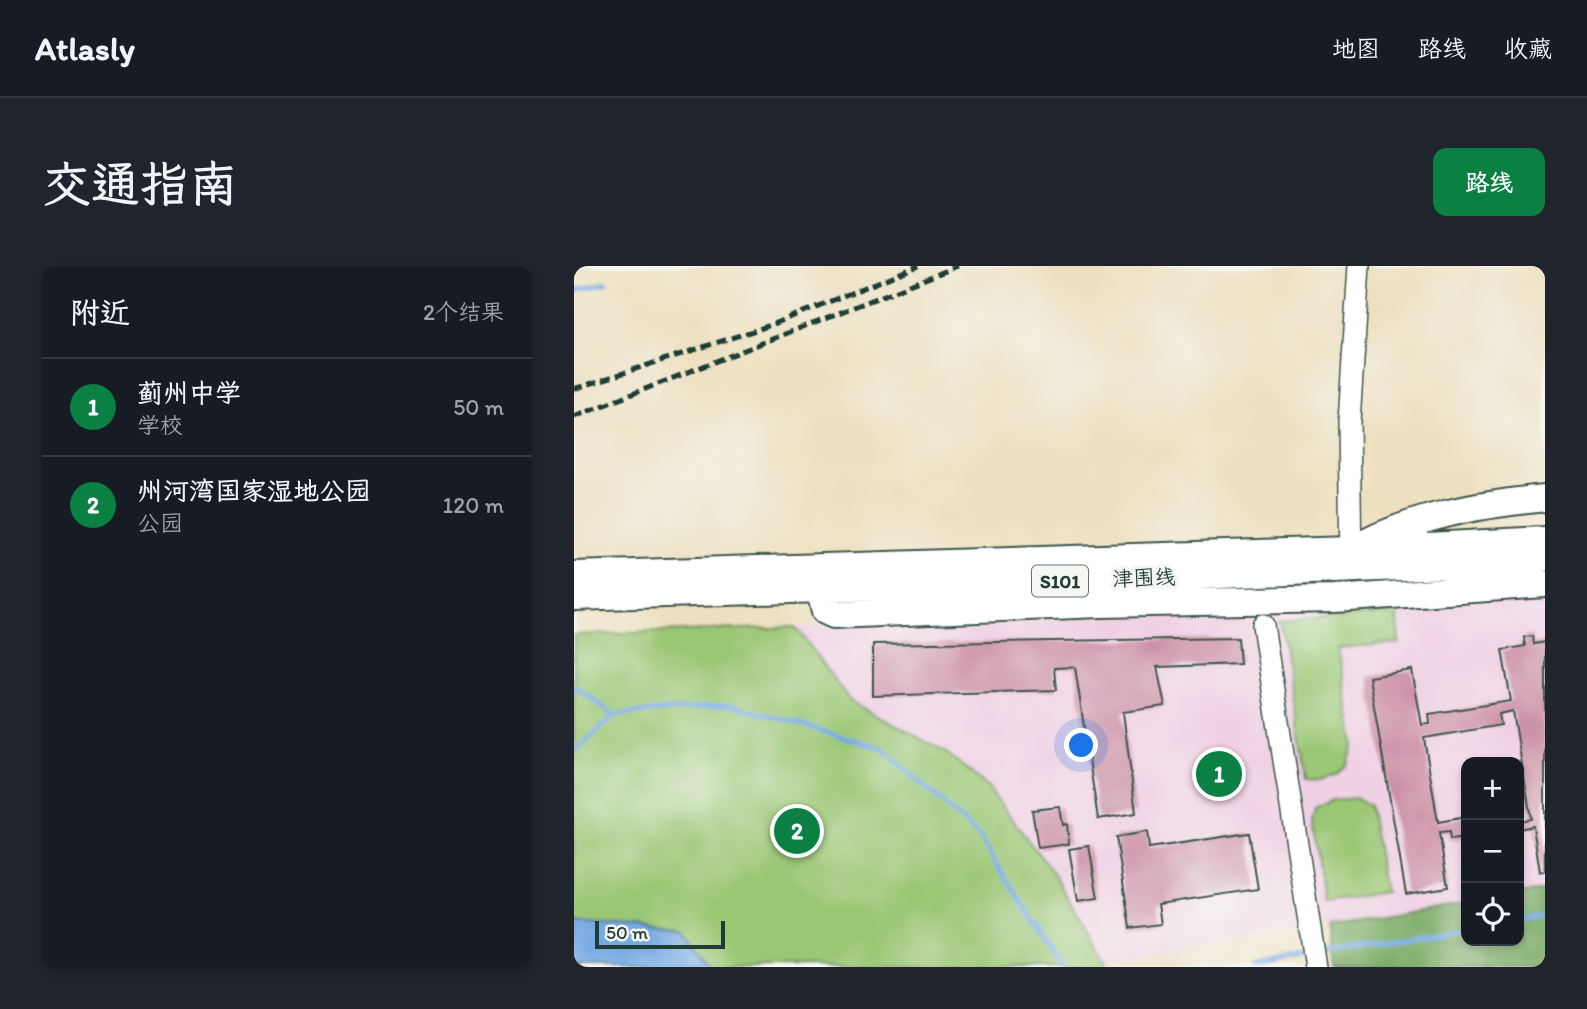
<!DOCTYPE html>
<html lang="zh">
<meta charset="utf-8">
<style>
body{margin:0;font-family:Itim,"LXGW WenKai TC",sans-serif;background:#20242c;color:#f1f3f6}
.controls{position:absolute;right:21px;bottom:21px;display:grid;overflow:hidden;border-radius:14px;box-shadow:0 4px 10px #0003}
.controls button{width:63px;height:63px;display:grid;place-items:center;padding:0;border:0;border-bottom:2px solid #363941;background:#171b24;color:#f1f3f6;font:35px sans-serif}
.scale{position:absolute;left:21px;bottom:18px;width:130px;box-sizing:border-box;padding-left:7px;border:4px solid #1f3d34;border-top:0;font-size:19px;line-height:24px;white-space:nowrap;color:#1f3d34;-webkit-text-stroke:5px #f6f6f2;paint-order:stroke}
.you{position:absolute;left:508px;top:480px;width:24px;height:24px;margin:-18px;border:5px solid #fff;border-radius:50%;background:#1a73e8;box-shadow:0 0 0 10px #1a73e833}
.badge{display:grid;place-items:center;width:46px;height:46px;border-radius:50%;background:#0b8043;color:#fff;font-size:23px;font-weight:700}
.pin{position:absolute;translate:-50% -50%;border:4px solid #fff;box-shadow:0 2px 7px #0006}
.list{margin:0;padding:0;list-style:none}
h2{display:flex;justify-content:space-between;align-items:center;height:91px;margin:0;padding:0 28px;font-size:30px}
h2 small{font-size:23px;font-weight:400;color:#9ea1a6}
.list li{display:grid;grid-template-columns:46px 1fr auto;gap:21px;align-items:center;box-sizing:border-box;height:98px;padding:0 28px;border-top:2px solid #363941}
.list b{display:block;font-size:26px;white-space:nowrap}
.list p{margin:0;font-size:23px;white-space:nowrap;color:#9ea1a6}
.list em{font-size:23px;font-style:normal;color:#9ea1a6}
.icon{flex:none;width:38px;height:38px;fill:none;stroke:currentColor;stroke-width:2;stroke-linecap:round;stroke-linejoin:round}
.map{position:relative;flex:none;width:971px;height:701px;overflow:hidden;border-radius:14px}
header{display:flex;align-items:center;gap:42px;box-sizing:border-box;height:98px;padding:0 35px;background:#171b24;border-bottom:2px solid #363941}
header strong{font-size:33px}
nav{display:flex;gap:38px;margin-inline-start:auto;font-size:24px}
.intro{display:flex;align-items:center;justify-content:space-between;box-sizing:border-box;height:168px;padding:0 42px}
h1{margin:0;font-size:49px}
.button{padding:18px 32px;border-radius:14px;background:#0b8043;color:#fff;font-size:24px;font-weight:700}
main{display:flex;gap:42px;padding:0 42px}
aside{flex:1;background:#171b24;border-radius:14px;box-shadow:0 4px 10px #0003}
.map>svg:first-child{display:block}
.built{fill:#f0d0e4}
.green{fill:#9bc774;stroke:#5d8254;stroke-width:2}
.forest{fill:#7cac66;stroke:#4e744d;stroke-width:2}
.water{fill:#77aae3;stroke:#4b748c;stroke-width:2}
.lines{fill:none;stroke-linecap:round;stroke-linejoin:round}
.stream{stroke:#77aae3;stroke-width:5}
.building{fill:#cd92a9}
.minor-casing{stroke:#3e5549;stroke-width:24}
.major-casing{stroke:#3e5549;stroke-width:30}
.minor{stroke:#fff;stroke-width:21}
.major{stroke:#fff;stroke-width:26}
.rail{stroke:#1f3d34;stroke-width:5;stroke-dasharray:10 5;stroke-linecap:butt}
.labels{text-anchor:middle;stroke-width:7;stroke-linejoin:round;paint-order:stroke}
.shield{fill:#f6f6f2;stroke:#60746d;stroke-width:2}
.shield-label{font-size:19px;font-weight:bold;fill:#1f3d34}
.street-label{font-size:21px;fill:#1f3d34;stroke:#f6f6f2}
</style>
<header>
<strong>Atlasly</strong>
<nav><a>地图</a><a>路线</a><a>收藏</a></nav>
</header>
<div class="intro"><h1>交通指南</h1><a class="button">路线</a></div>
<main>
<aside>
<h2>附近<small>2个结果</small></h2>
<ul class="list">
<li><span class="badge">1</span><div><b>蓟州中学</b><p>学校</p></div><em>50 m</em></li>
<li><span class="badge">2</span><div><b>州河湾国家湿地公园</b><p>公园</p></div><em>120 m</em></li>
</ul>
</aside>
<div class="map">
<svg width="971" height="701" viewBox="0 0 971 701">
<rect width="100%" height="100%" fill="#f6f6f2"/>
<filter id="ink" filterUnits="userSpaceOnUse"><feTurbulence type="fractalNoise" baseFrequency=".0143" numOctaves="2"/><feDisplacementMap in="SourceGraphic" scale="14" xChannelSelector="R" yChannelSelector="G"/><feConvolveMatrix kernelMatrix="1 2 1 2 8 2 1 2 1" color-interpolation-filters="sRGB"/></filter>
<filter id="wash" filterUnits="userSpaceOnUse"><feTurbulence type="fractalNoise" baseFrequency=".00686" numOctaves="4" result="noise"/><feDisplacementMap in="SourceGraphic" scale="28" xChannelSelector="R" yChannelSelector="G"/><feGaussianBlur stdDeviation="1.57" result="paint"/><feColorMatrix in="noise" values="0 0 0 0 0 0 0 0 0 0 0 0 0 0 0 0 0 1.4 0 .05"/><feComposite in="paint" operator="in"/></filter>
<g filter="url(#wash)">
<rect width="100%" height="100%" fill="#ede0bf"/>
<path class="built" d="M971,327V623L945,628V496H892V637L756,661L531,695L481,610L371,486L275,434L221,361L715,345Z"/>
<path class="green" d="M824,347L825,377L764,382L781,478L773,499L763,508L746,514L732,513L706,355Z
M221,361L275,434L371,486L413,520L481,610L535,701H0V369Z
M783,532L795,539L811,626L750,636L738,555L741,542L759,534Z"/>
<path class="forest" d="M971,623V701H760L756,661L892,637V675H945V628Z"/>
<path class="water" d="M0,657L112,664L136,700L139,701H0Z"/>
<g class="lines">
<path class="stream" d="M0,25L32,16
M0,420L41,449
M0,486L41,449L157,439L308,482L405,570L489,701
M945,654L971,649
M744,689L892,663
M681,701L734,691"/>
</g>
<g id="blocks">
<path class="building" d="M958,370L959,378L971,376V605L966,606L959,560L945,563V555L957,553L939,445L925,448L927,459L850,472L864,556L892,551V572L876,574L875,566L865,567L874,621L832,628L795,411L838,404L848,459L856,458L855,448L937,435L928,384L951,380L950,371Z
M664,372L666,398L583,401L591,440L549,446L562,547L524,553L501,401L480,402L482,424L299,430V378Z
M486,541L489,559L493,558L495,578L464,582L458,544Z
M573,566L575,582L675,567L684,623L584,638L587,658L556,662L542,571Z
M515,580L524,632L504,635L495,583Z"/>
</g>
</g>
<g filter="url(#ink)">
<use href="#blocks" fill-opacity="0" stroke="#3e5549" stroke-width="2"/>
<g class="lines">
<g class="minor-casing">
<path id="minor" d="M777,298L775,156L785,0
M689,359L742,701"/>
</g>
<g class="major-casing">
<path id="major" d="M784,280C845,249 904,239 971,232
M0,309L776,284L971,274
M246,323L251,345L260,349L527,338L761,333L971,318
M0,331L556,313L916,297L971,292"/>
</g>
<use href="#minor" class="minor"/>
<use href="#major" class="major"/>
<path class="rail" d="M0,123L197,59L344,0
M0,151L384,0"/>
</g>
</g>
<g class="labels">
<rect class="shield" x="458" y="299.5" width="56" height="31" rx="5"/>
<g class="shield-label">
<text x="486" y="322">S101</text>
</g>
<g class="street-label">
<text transform="translate(570 312) rotate(-2)" y="7">津围线</text>
</g>
</g>
</svg>
<div class="controls">
<button>+</button>
<button>−</button>
<button><svg class="icon" aria-label="locate" viewBox="0 0 24 24"><circle cx="12" cy="12" r="6"/><path d="M12 2v4M12 18v4M2 12h4M18 12h4"/></svg></button>
</div>
<div class="scale">50 m</div>
<div class="you"></div>
<div class="pin badge" style="left:645px;top:508px">1</div>
<div class="pin badge" style="left:223px;top:565px">2</div>
</div>
</main>
